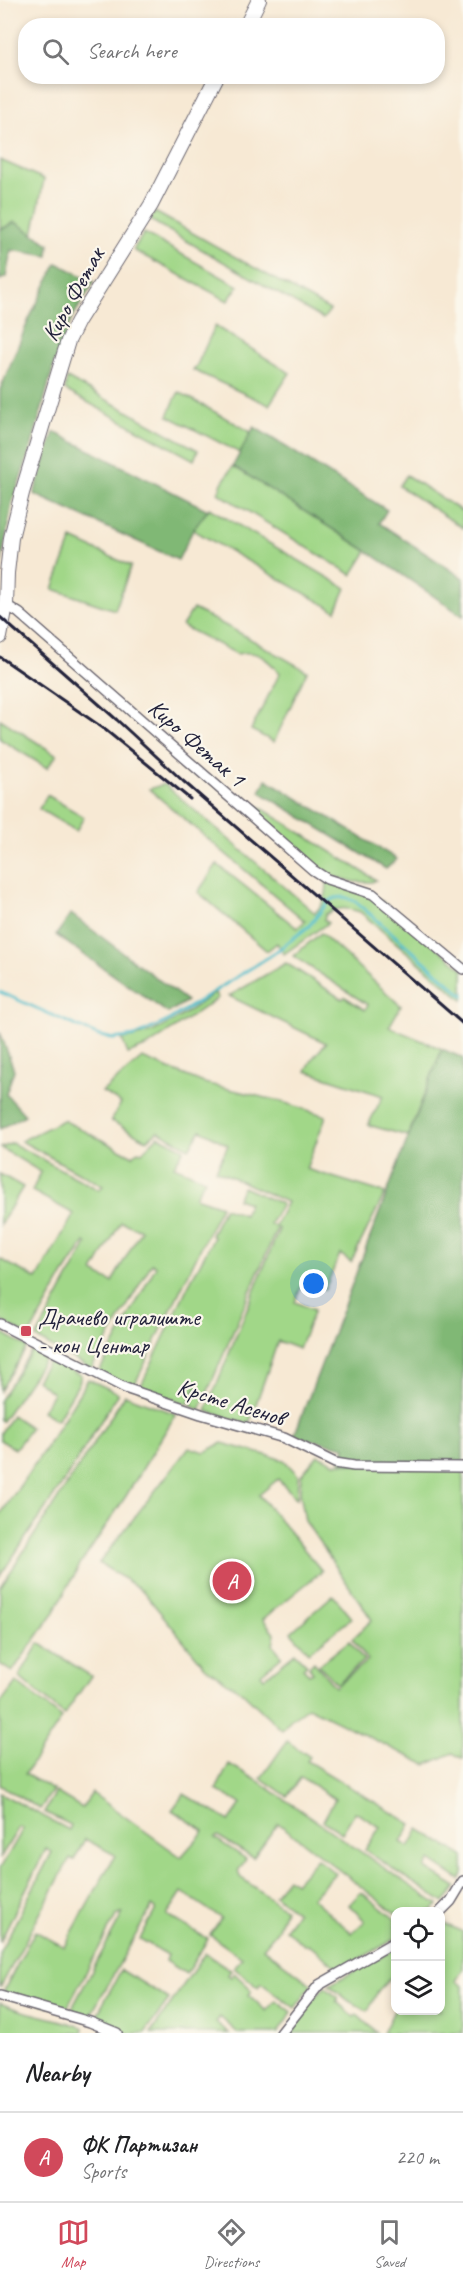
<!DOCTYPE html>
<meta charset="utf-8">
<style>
body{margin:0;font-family:Caveat,sans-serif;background:#f2f2f2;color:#202124}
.controls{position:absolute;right:18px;bottom:18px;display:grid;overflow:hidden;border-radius:12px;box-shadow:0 3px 9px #0003}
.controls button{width:54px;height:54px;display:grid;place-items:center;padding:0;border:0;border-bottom:2px solid #e0e0e0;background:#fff;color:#202124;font:30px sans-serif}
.you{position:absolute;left:314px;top:1284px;width:21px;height:21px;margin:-15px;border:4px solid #fff;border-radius:50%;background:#1a73e8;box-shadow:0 0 0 9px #1a73e833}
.badge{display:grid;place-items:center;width:39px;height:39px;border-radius:50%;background:#d1495b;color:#fff;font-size:20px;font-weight:700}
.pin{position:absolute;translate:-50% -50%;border:3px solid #fff;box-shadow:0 2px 6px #0006}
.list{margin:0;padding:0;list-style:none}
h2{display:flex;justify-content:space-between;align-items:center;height:78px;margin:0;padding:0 24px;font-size:26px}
h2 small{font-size:20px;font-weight:400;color:#757577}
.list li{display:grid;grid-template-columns:39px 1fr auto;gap:18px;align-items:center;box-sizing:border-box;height:90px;padding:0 24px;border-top:2px solid #e0e0e0}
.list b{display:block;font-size:22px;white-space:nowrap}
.list p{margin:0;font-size:20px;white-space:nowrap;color:#757577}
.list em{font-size:20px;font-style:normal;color:#757577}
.icon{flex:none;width:33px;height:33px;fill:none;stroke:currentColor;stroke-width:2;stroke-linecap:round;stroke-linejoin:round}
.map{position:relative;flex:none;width:463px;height:2033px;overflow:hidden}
.search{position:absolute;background:#fff;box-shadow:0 3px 9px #0003;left:18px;right:18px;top:18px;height:66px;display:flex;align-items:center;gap:15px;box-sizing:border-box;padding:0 21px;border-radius:24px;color:#757577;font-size:22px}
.sheet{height:168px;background:#fff}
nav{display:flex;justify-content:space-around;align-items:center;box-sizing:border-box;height:84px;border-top:2px solid #e0e0e0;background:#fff;font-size:16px;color:#757577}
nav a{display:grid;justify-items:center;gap:3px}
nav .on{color:#d1495b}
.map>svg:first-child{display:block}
.green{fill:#a1d788;stroke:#627c62;stroke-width:1.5;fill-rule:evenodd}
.forest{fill:#80b874;stroke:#516d58;stroke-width:1.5}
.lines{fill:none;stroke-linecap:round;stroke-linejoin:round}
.stream{stroke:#51bdca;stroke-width:3}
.street-casing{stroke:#6d6871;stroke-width:12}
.secondary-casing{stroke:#6d6871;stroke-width:16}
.street{stroke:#fff;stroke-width:9}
.secondary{stroke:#fff;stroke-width:14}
.rail{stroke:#22223b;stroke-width:3}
.poi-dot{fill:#d1495b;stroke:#fbf7ec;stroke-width:2}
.labels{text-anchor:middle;stroke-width:4.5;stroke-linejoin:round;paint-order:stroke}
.street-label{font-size:24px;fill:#22223b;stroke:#fbf7ec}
.poi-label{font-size:24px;fill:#22223b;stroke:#fbf7ec;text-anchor:start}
</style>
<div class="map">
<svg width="463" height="2033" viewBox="0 0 463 2033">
<rect width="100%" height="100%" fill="#fbf7ec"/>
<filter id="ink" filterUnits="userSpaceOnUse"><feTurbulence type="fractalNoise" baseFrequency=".0167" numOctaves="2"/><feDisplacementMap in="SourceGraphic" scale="12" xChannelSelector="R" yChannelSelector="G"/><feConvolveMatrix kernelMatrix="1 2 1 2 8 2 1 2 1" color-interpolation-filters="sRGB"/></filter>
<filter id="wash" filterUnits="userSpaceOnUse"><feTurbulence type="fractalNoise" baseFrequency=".008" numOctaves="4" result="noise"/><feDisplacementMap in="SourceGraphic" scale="24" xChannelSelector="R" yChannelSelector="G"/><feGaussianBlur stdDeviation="1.35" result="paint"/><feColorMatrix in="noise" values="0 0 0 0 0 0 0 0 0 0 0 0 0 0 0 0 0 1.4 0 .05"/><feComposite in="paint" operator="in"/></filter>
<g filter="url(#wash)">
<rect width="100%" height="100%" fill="#f7e9d4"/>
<path class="green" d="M0,160L44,179L33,235L15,222L0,230Z
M155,212L330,310L323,319L150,220Z
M144,233L238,286L228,301L133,250Z
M215,326L290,373L269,405L193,370L196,367Z
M67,378L198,450L194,460L65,390Z
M179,392L251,432L240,453L168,416L175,399Z
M233,466L367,551L352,575L218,493L222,483Z
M406,475L463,512V528L399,486Z
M209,508L346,588L336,611L193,530Z
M72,539L131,566L115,610L53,589Z
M193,609L238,632L307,671L274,742L251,730L280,673C267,659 258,649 237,654L182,626Z
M0,719L57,755L47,768L0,739Z
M164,784L315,913C326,901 327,894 327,879L373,894L463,969V1000L360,912C345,907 339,907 326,914L324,920L328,923L284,954L277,943L267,951L198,892L217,864L297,928L305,921L149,789Z
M47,795L84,817L76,831L39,809Z
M255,804L376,880L372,882H355L324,874L252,811Z
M321,933L401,1006L389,1027L442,1049L408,1136L368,1125L383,1096L306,1071L313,1058L326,1043L229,996L286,963L342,999L345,997L365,1010L368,1005L293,956Z
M215,993L218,998L148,1046L128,1054L122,1039C159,1036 185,1013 215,993Z
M142,1058L204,1083L279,1101L326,1116L306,1169L385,1193L351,1262L340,1254L325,1289L303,1282L295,1302L314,1310L299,1349L278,1341L249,1424L206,1411L279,1229L277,1228L200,1410L191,1406L199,1381L188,1404L139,1390L188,1286L214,1237L211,1235L224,1208L244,1215L249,1203L237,1199L243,1187L282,1204L270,1224L275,1226L287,1202L216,1170L228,1145L201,1130L189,1148L158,1131L147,1140L111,1121L121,1103L102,1092Z
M63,1120L133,1156L138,1151L142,1152L158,1136L184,1149L174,1166L205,1179L195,1197L221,1206L133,1388L99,1372L156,1266L152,1263L91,1369L36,1338L87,1244L85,1242L64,1274L29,1336L0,1320V1259L37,1279L74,1214L32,1191L41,1172L1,1148L12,1143L99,1190L103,1186L21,1141ZM121,1222L141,1230L112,1282L93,1272Z
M0,1174L23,1187L0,1225Z
M0,1331L27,1347L0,1391Z
M32,1350L46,1357L2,1421L0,1420V1400Z
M50,1359L81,1375L79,1383L57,1420L42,1411L53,1393L36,1380Z
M88,1379L118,1393L66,1478L0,1576V1515L47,1446Z
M125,1395L176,1414L126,1496L80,1565L51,1617L12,1672L0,1664V1588Z
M12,1415L31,1428L15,1449L0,1440V1434Z
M222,1443L284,1460L298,1475L297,1499L278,1479L259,1495L322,1571L263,1619L275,1634L273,1645L282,1656L261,1674L264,1678L295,1653L307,1665L303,1668L309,1674L313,1672L309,1667L314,1662L335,1687L368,1660L352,1639L372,1620L305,1521L300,1492L301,1475L318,1455L335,1463L463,1467V1759L453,1753L426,1765L308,1707L291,1719L282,1730L244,1694L205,1667L142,1590L99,1563L189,1447L205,1452Z
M333,1595L352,1618L309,1652L291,1632Z
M349,1641L364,1660L337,1684L319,1665Z
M39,1643L91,1676L64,1715L19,1677Z
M16,1682L62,1718L25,1774L53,1790L40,1809L0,1785V1704Z
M287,1741L310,1757L307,1761L411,1824L401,1842L409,1847L419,1829L463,1856V1874L460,1880L430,1860L425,1868L456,1887L444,1903L365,1850L380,1827L355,1812L342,1833L323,1821L335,1799L301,1777L287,1796L261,1778Z
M229,1764L258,1781L438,1905L431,1911L395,1913L278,1823L253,1858L218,1836L215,1838L246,1859L238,1871L240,1877L285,1909L277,1931L263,1948L312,1985L295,2008L261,1983L258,1987L234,1968L242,1958L210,1935L221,1918L182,1892L167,1915L208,1939L186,1974L166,1961L168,1955L140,1939L156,1909L152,1906L89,2018L70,2012L123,1913L116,1916L66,2010L2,1994L35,1931L64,1947L115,1855L85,1839L74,1860L70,1858L0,1988V1952L52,1852L46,1849L0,1942V1869L23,1829L19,1827L0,1858V1793L69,1830L71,1825L44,1812L56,1792L82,1808L92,1793L181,1857L204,1831L172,1810L184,1794L229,1821L241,1804L216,1790Z
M317,1859L335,1873L312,1898L352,1933L365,1921L349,1905L361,1892L395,1919V1939L340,1970L309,1945L303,1944L285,1929L297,1913L274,1895L288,1878L295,1883Z
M441,1922L463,1932V1969L456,1981L463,1986V2033H383L395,2009L440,2010Z
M395,1949V1973L378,1991L368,2011L349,2001L329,1985Z
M205,1953L231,1970L228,1975L231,1977L234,1973L252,1990L249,1995L266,2011L276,2000L292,2012L278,2033H238L220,2017L216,2022L229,2033H151Z
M121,1970L169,1999L145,2033H123L94,2021Z
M325,1987L338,1998L336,2001L354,2017L357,2015L377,2033H289L308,2004Z
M0,2003C26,2015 57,2017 84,2028L81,2033H3L0,2032Z"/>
<path class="forest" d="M15,222L49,244L48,256L11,250L6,277L0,280V230Z
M57,263L94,282L72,318L55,361L31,448L12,503L0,570V390L29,319Z
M254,427L387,510L379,523L463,578V616L367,551L233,466Z
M54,432L208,510L193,530L178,560L34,494Z
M266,779L397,859L386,869L260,792Z
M71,914L187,1001L168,1013L56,935Z
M0,1032L14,1070L6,1094L25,1115L0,1129Z
M442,1049L463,1058V1464H354L341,1461L345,1447L294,1436Z"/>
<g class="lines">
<path class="stream" d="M0,992L97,1035L113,1039L135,1036L166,1022L273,954L309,926L328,902L335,898L345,897L356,902L463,995"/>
</g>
</g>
<g filter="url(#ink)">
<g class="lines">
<g class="street-casing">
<path id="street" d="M6,605L19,613L313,870L327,879L373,894L463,969
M0,1324L125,1388L201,1414L284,1438L335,1463L354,1466L463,1467
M440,1912L451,1901L463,1881
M0,1996L90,2022L117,2033
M281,2033L319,1985L396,1941"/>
</g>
<g class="secondary-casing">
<path id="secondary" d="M246,26L259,0
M0,637L6,605L7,573L11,538L22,493L68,341L78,321L151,205L217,76"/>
</g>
<use href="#street" class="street"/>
<use href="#secondary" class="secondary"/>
<path class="rail" d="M0,617L117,720L183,781L463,1024
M0,657L103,728L190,799"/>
</g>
</g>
<rect class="poi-dot" x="20" y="1325" width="12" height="12" rx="3"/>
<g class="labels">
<g class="street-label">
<text transform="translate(73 294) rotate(-61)" y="8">Киро Фетак</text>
<text transform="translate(197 743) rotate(41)" y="8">Киро Фетак 1</text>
<text transform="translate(231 1402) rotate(17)" y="8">Крсте Асенов</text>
</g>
<g class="poi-label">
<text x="38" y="1325">Драчево игралиште<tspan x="38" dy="28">- кон Центар</tspan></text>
</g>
</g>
</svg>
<div class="controls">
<button><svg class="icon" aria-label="locate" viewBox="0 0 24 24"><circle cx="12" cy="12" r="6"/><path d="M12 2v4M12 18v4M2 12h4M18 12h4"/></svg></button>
<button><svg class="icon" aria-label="layers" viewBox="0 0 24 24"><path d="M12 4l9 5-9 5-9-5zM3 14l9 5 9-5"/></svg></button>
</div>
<div class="you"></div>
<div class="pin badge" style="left:232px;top:1581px">A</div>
<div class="search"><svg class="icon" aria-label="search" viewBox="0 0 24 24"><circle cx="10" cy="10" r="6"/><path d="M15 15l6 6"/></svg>Search here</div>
</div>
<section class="sheet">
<h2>Nearby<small></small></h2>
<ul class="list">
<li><span class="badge">A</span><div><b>ФК Партизан</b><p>Sports</p></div><em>220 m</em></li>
</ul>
</section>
<nav>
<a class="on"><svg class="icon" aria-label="map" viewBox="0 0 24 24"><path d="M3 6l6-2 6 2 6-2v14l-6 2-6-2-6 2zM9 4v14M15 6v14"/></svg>Map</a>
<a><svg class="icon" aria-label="directions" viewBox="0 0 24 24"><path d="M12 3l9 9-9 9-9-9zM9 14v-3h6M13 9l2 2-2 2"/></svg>Directions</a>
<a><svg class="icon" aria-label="saved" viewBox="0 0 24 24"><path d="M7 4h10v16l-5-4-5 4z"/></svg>Saved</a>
</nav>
